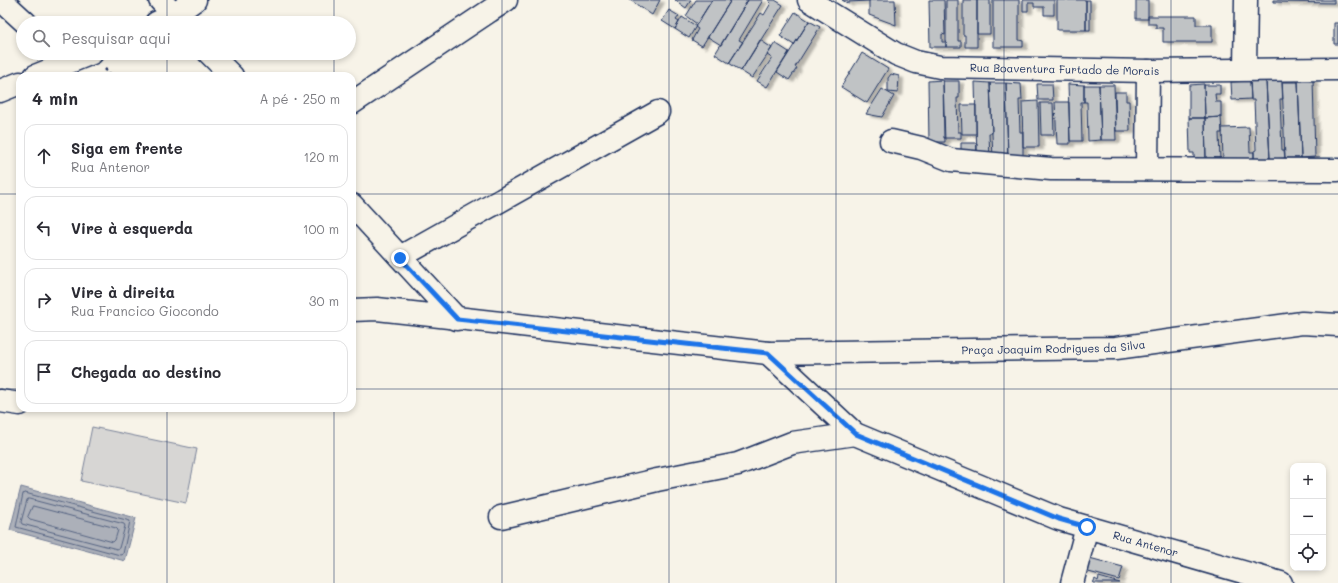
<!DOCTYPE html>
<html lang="pt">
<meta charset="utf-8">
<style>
body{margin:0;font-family:Mali,sans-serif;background:#f7f7f7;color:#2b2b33}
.controls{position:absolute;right:12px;bottom:12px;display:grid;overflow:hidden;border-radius:8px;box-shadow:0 2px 6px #0003}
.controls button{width:36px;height:36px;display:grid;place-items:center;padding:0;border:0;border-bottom:1px solid #e1e1e2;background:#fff;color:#2b2b33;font:20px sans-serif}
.stop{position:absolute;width:12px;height:12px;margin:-9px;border:3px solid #1a73e8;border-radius:50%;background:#fff}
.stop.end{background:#1a73e8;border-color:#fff;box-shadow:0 1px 4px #0008}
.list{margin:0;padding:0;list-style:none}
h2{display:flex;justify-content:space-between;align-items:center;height:52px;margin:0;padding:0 16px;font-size:17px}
h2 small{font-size:13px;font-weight:400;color:#7c7c81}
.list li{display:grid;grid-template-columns:26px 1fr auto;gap:12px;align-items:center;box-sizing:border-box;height:64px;margin:0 8px 8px;padding:0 8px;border:1px solid #e1e1e2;border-radius:12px}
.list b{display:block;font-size:15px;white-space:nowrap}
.list p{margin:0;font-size:13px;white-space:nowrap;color:#7c7c81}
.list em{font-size:13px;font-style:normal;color:#7c7c81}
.icon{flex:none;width:22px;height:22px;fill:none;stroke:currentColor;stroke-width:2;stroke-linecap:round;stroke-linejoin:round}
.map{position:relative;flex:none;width:1338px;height:583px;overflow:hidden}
.search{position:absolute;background:#fff;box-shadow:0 2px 6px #0003;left:16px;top:16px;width:340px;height:44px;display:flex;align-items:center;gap:10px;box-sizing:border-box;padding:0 14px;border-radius:22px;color:#7c7c81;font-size:15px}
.panel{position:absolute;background:#fff;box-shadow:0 2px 6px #0003;left:16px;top:72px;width:340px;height:340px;border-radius:12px}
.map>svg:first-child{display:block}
.green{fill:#d7d6d4;stroke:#798299}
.water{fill:#acb0b9;stroke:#727c95}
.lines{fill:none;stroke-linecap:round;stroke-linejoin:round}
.shore{stroke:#556382;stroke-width:1}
.building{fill:#c0c3c5;stroke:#1b2f5e;filter:url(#shadow)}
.minor-casing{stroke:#1b2f5e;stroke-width:25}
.path{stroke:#1b2f5e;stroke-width:2.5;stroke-dasharray:3 3;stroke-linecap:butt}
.minor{stroke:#f7f3e8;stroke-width:22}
.route{stroke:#1a73e8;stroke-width:5}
.grid{fill:none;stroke:#1b2f5e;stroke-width:1;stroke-opacity:0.55}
.labels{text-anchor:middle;stroke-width:3;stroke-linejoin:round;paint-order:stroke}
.street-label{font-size:11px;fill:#1b2f5e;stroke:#f7f3e8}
</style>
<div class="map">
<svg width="1338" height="583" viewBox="0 0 1338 583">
<defs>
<filter id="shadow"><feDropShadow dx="4.5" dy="2.5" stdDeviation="1" flood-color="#0004"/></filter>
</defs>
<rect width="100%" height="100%" fill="#f7f3e8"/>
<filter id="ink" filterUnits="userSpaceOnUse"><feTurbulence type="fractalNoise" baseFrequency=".025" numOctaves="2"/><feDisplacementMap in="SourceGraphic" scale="8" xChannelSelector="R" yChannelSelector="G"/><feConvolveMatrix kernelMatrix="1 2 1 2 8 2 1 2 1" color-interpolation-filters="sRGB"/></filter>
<g filter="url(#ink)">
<path class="green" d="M92,427L197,449L186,503L81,481Z"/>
<path class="water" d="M21,487L136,518L125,561L10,530Z"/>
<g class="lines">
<path class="shore" d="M25,493L130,521L123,554L120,555L16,527L23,494Z
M29,499L124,524L125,526L119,548L117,549L22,524L21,522L27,500Z
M33,506L116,528L118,530L115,540L113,542L30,519L28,517Z"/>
</g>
<path class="building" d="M630,0H660L652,15Z
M675,0H691L686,8Z
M696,0H712L697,24L686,16Z
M712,0H731L702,46L692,40L698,29L695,27Z
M731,0H748L721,45L708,37Z
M748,0H763L739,40L743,42L729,63L715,54Z
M769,0H775L783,5L741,71L729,63L761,13L764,15L771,3L769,1Z
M842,0H869V1L849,2V4Z
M871,0H895L896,25L869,15V1Z
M929,0H944L945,35L942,34V42H946V47H930Z
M946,0H958V41H961V47H946Z
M963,0H977V47H965V35H963Z
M977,0H990V34H977Z
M993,0H1019V40L1023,41V47H993Z
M1023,0H1054V15H1044V7H1034V3H1028V11H1023Z
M1057,0H1086V30H1057Z
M1086,0H1090V30H1086Z
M1136,0H1148V19H1136Z
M1273,0H1334V3L1273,2Z
M669,10L679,16L676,20L679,22L675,29L662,21Z
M795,12L809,21L794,45L780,36Z
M1148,16H1196V25H1212V42H1163V28H1156V24H1148Z
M682,17L696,26L689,38L675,29Z
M809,21L820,27L795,67L797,68L789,80L777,72Z
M1334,23H1338V44H1334Z
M760,40L772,48L752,78L741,71Z
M775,43L789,52L767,87L757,81L772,58L767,55Z
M862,53L888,69L867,103L841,87Z
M891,74L899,76L898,93L888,92V78Z
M1298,79H1313L1315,157L1301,158Z
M943,80L945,142H929L928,81Z
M1282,80L1283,99H1280L1282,150H1284L1285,158L1270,159L1266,81Z
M943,81H959V98H957L958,132H961V138H944Z
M1250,81H1266L1270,159H1254V151L1256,150L1254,100H1251Z
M1250,81L1251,99L1232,100L1231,82Z
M975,82L990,83L992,133H989L990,160L977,159Z
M1282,82H1298L1301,158H1285Z
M990,83H1006L1008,160H993Z
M1006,83L1021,84L1022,100H1019L1020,132H1023V160H1008Z
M1037,84H1052L1053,100H1038Z
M1068,84L1084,85V102H1081L1082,141H1070Z
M1204,84L1205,118H1189V85Z
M1084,85H1099L1101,140L1088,141L1087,102H1084Z
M1099,85H1114L1116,140H1101Z
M1204,85H1220V94H1215L1216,102H1221V117L1205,118Z
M882,89L894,96L882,117L866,114Z
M1115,92H1126V101H1129L1130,131H1116Z
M1038,101L1039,147H1023L1022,102Z
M1055,102H1069L1070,144H1057Z
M1040,103H1053L1054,135H1041Z
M961,105H976V134H962Z
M1221,117L1222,133H1219L1220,160H1206L1205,118Z
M1189,118H1205L1206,160L1194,161V153H1190Z
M1249,127L1250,152H1254V159L1223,160L1222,128Z
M961,143H977V159L961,153Z
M1082,556L1123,567L1119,580L1077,569Z
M1099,577L1120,583H1093L1095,579L1098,581Z"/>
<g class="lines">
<g class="minor-casing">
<g id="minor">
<path d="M1,0L26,23"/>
<path d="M160,0L182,23"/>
<path id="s1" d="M809,0L896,54L916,62L940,67L1148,71L1338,69"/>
<path d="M156,23L174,15L195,0"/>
<path d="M209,53L232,76"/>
<path d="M1245,68L1246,0"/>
<path d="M35,76L92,53"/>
<path d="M0,91L20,83"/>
<path d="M352,103L506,0"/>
<path d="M891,141L921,148L951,160L1051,169L1338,170"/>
<path d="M1147,169L1148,71"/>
<path d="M352,205L457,319"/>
<path d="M400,257L658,112"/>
<path id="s2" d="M352,310L377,309L768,353L1116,348L1302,323L1338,325"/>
<path id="s3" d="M768,353L855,434L1059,519L1281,583"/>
<path d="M0,401L20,404"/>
<path d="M501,517L657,480L738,464L792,443L855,434"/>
<path d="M1072,583L1087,527"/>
</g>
</g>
<path class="path" d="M105,69L112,76"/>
<use href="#minor" class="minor"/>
</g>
</g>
<g class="lines" filter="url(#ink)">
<path class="route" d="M400,258L457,319L768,353L856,434L1059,519L1087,527"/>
</g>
<path class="grid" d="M167,0V23M334,0V23M502,0V583M669,0V583M836,0V583M1004,0V583M1171,0V583M167,53V76M334,53V76M0,194H20M352,194H1338M0,389H20M352,389H1338M167,408V583M334,408V583"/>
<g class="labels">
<g class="street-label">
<text dy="4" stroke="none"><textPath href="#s1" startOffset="273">Rua Boaventura Furtado de Morais</textPath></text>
<text dy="4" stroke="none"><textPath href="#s2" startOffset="704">Praça Joaquim Rodrigues da Silva</textPath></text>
<text dy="4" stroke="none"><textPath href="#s3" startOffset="430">Rua Antenor</textPath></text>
</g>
</g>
</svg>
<div class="controls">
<button>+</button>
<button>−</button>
<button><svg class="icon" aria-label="locate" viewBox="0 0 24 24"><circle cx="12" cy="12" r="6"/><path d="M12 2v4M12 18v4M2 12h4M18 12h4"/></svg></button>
</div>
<div class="stop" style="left:1087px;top:527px"></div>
<div class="stop end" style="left:400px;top:258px"></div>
<div class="search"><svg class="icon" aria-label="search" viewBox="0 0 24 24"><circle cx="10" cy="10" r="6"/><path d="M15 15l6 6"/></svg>Pesquisar aqui</div>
<section class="panel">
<h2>4 min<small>A pé · 250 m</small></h2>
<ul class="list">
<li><svg class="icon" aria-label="ahead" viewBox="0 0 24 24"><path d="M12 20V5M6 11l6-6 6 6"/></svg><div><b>Siga em frente</b><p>Rua Antenor</p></div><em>120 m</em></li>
<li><svg class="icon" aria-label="left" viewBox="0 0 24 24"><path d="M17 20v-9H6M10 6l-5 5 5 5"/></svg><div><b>Vire à esquerda</b></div><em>100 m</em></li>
<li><svg class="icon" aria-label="right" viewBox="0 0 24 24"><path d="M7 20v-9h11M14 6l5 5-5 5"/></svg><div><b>Vire à direita</b><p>Rua Francico Giocondo</p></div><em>30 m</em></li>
<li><svg class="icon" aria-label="arrive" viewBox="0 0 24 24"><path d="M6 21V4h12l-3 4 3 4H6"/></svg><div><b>Chegada ao destino</b></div></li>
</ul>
</section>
</div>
